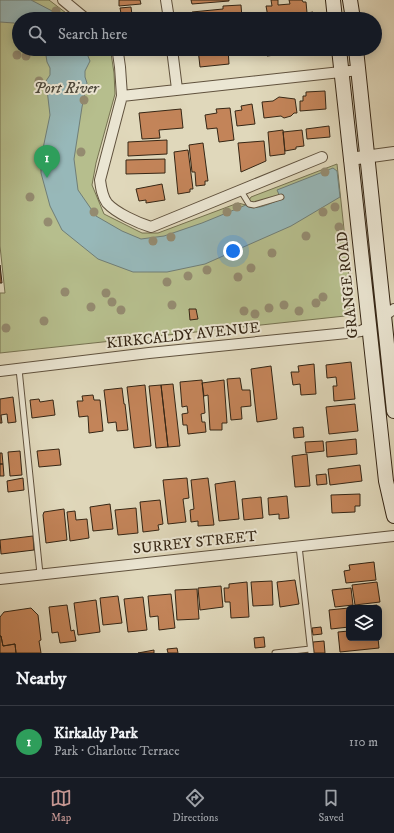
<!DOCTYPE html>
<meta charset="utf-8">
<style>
body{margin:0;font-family:"IM FELL DW Pica",serif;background:#20242c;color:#f1f3f6}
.controls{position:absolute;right:12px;bottom:12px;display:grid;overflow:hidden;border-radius:6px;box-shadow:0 2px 10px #0003}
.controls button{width:36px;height:36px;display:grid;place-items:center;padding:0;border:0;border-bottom:1px solid #363941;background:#171b24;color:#f1f3f6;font:20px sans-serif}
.you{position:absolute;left:233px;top:251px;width:14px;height:14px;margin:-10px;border:3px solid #fff;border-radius:50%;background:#1a73e8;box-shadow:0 0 0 6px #1a73e833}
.badge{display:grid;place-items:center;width:26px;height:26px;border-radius:50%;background:#c59692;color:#fff;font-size:13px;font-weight:700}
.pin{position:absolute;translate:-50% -33px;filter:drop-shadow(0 1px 2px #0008)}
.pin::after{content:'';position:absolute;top:21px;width:14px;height:12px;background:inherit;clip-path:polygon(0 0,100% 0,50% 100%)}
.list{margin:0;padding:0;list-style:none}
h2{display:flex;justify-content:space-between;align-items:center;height:52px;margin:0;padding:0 16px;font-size:17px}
h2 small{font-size:13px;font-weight:400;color:#9ea1a6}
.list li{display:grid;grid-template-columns:26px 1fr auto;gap:12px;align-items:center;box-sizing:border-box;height:72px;padding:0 16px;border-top:1px solid #363941}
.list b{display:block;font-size:15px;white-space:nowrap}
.list p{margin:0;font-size:13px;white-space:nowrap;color:#9ea1a6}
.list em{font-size:13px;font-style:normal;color:#9ea1a6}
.icon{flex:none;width:22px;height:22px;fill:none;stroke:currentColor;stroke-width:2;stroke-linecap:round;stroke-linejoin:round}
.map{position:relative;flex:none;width:394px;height:653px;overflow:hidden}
.search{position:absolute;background:#171b24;box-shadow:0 2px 10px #0003;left:12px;right:12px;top:12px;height:44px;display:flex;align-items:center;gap:10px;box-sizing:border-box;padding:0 14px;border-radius:22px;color:#9ea1a6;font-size:15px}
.sheet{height:124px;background:#171b24}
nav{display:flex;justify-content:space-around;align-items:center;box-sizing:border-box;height:56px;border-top:1px solid #363941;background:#171b24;font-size:11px;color:#9ea1a6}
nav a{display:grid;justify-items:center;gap:2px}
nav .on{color:#c59692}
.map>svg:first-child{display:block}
.green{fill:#b6be8d;stroke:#767251}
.water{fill:#97b8b9;stroke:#707e77}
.building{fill:#c38459;stroke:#352615}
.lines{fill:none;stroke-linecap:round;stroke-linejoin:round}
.service-casing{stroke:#60523e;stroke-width:7}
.minor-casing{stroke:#60523e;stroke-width:12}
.tertiary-casing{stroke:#60523e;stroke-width:14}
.secondary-casing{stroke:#352615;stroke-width:16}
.service{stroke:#ebe6d3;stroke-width:5}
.minor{stroke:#ebe6d3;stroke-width:10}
.tertiary{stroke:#ebe6d3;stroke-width:12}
.secondary{stroke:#ebe6d3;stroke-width:14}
.tree{fill:#948b70}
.labels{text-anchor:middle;stroke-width:4;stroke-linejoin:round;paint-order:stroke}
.street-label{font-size:15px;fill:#352615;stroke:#ebe6d3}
.water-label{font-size:16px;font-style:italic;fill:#4e4a3e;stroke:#ebe6d3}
</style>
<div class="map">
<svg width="394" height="653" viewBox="0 0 394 653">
<rect width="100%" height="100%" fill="#e0d8bb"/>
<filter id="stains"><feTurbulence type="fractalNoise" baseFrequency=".005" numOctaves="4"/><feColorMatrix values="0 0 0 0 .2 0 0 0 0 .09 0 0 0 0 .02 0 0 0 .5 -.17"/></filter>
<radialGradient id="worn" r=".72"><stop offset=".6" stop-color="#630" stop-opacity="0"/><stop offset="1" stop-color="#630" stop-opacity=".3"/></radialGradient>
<path class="green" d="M0,0H49L74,19H19V49H109L111,53L114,73L115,94L96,163L92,185L104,214L142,233H158L238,203L246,205L251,197L337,164L352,304L345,316L0,353V293H5L0,246Z"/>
<path class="water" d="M0,0H31L56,13L63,19H19V26L14,23L0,22Z
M45,49H85L90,61L85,71V77L87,83L82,107L74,159L78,190L96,216L122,231L141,239L164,236L202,223L246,205C255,212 271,203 281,199L277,190L333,168L337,171L340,197L291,226L205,264L167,272H133L98,259L62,230L50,206L41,173V158L50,115L46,81L50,75V68L47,62Z"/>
<path class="building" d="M119,0H140L141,4L119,6Z
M191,0H229V1L192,4Z
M271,0H278V5L290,4L289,0H302L303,2H306L307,13L313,12L314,19H295V16V19H256L268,17L266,6H272Z
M241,5L242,18L193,19L192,12L223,9V6Z
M131,7L132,15L137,14L138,19H122L120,8Z
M129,49H147V50L129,51Z
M198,49H228L229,64L200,67Z
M267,49H282L283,54L267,56Z
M282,49H298V53L283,54Z
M298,49H313L314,51L298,53Z
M325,91L326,109L300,111V101H303V96H306V92Z
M279,97L295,99L297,113H294L291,116L284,118L281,116L264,118L262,102L273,101Z
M252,104L255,124L237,126L235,111L242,110L241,106Z
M230,108L234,140L219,142L217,128L207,129L205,115L217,113L216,109Z
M181,109L183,128L159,130L160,138L142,139L139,113Z
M329,126L330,137L307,139L306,129Z
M283,130L285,154L270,156L268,132Z
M302,130L304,146L296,147V149L285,151L283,132Z
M167,140V154L128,156V142Z
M264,141L266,161L241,172L238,143Z
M203,143L208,181H205V185L196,186L195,172H192L189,145Z
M188,150L193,189H190V192L178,194L174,152Z
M165,159V173L126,174V160Z
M162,184L165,200L146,203V200L139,201L136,189Z
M0,265L2,283H0Z
M189,309H196L198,319L190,320Z
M351,362L355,399L334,401L333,386H337L336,377L327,378L326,365Z
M314,364L316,394L301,395L300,384L293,385L291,372H299L298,366Z
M271,366L277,419L257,422L251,369Z
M240,378L242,390H250L251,406L241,407L242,419L231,420L227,379Z
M202,380L205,413L201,414L202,422H205L206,432L188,434L187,425H183L182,414L188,413L187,406L182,407L180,382Z
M224,380L227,423H222V430H210L208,395L204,396L202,383Z
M173,384L180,446L168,447L161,385Z
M145,385L151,446L134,448L127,387Z
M161,385L168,447L156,448L149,386Z
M122,388L124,404H125L128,430L117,431L116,422L108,423L104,390Z
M93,395L94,400H100L103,431L89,433L88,416L79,417L77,401H83L82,396Z
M13,397L16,422L8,423L7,414L1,415L2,423H0V399Z
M39,399L40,402L53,400L55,415L32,418L30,400Z
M355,404L358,431L329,434L326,407Z
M303,427L304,437L294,438L293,428Z
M356,439L357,454L327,457L326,442Z
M323,441L324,451L306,453L305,442Z
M59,449L61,465L39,467L37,451Z
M20,451L22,475L10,476L8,452Z
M0,453H2L3,464H0Z
M307,454L310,486L295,487L292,456Z
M0,464H3L4,476H0Z
M360,465L362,481L330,485L328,469Z
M326,474L327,484L317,485L316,475Z
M23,478L24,490L8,492L7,481Z
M187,478L189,498L183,499L186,522L168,524L163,480Z
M208,478L214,525L198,526V521L191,522L190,510L194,509L191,480Z
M235,481L239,519L219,521L215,484Z
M360,494V506H355V512L332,513L331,495Z
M287,496L289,518L279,519V514L269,515L268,498Z
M261,497L263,518L244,520L242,499Z
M160,500L163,524L158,525L159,530L143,532L140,502Z
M110,504L113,529L93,531L90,507Z
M136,508L138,533L118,535L115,510Z
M64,509L67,540L46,543L43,515L44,512Z
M75,511L76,520L87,519L89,538L70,541L67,512Z
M33,536L34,550L1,554L0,540Z
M374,562L376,580L346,583L344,571L350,570L349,565Z
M295,580L299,604L280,607L277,582Z
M272,581L273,605L253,606L251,582Z
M247,582L249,617L231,618L230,602H225L224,588H229V584Z
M377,582L380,602L355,605L352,585Z
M221,586L223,607L200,610L198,588Z
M351,588L353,605L335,607L332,590Z
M197,589L199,619L177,620L175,590Z
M171,594L175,628L159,630L158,616L150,617L148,596Z
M118,596L122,623L103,625L100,598Z
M143,597L147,630L128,632L124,599Z
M96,600L100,632L78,635L74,603Z
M67,605L71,631L74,630L76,641L60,643L58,632L52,633L49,607Z
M377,605V608H350Z
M31,608L38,615L41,640L39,641L41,653H16L15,644L3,646L1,636H0V617L4,612Z
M349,608V627L331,629L329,610Z
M321,627L322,634L313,635L312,628Z
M349,631V638H378L379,648L340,652L338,632Z
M0,636H1L3,646L15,644L16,653H0Z
M264,637L265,647L255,648L254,638Z
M324,641L325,653H314L313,642Z
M177,648L178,653H168L167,649Z
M154,650V653H138Z"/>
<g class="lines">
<g class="service-casing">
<path id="service" d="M241,191L249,204L254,205L281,197
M19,369L40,574
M299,546L311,653
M275,653L310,649"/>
</g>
<g class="minor-casing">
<path id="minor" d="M63,0L86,19
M166,0L169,19
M116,49L118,53L120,67L122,96L100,180C101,188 102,196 107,203C116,213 138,223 151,227L322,157
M172,49L177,89
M122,96L359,70
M384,316L394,309
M0,371L149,353L347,333L361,331L368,327
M0,579L394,536"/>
</g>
<g class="tertiary-casing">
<path id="tertiary" d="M350,159L394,153"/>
</g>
<g class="secondary-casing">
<path id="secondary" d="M333,0L335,19
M350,0L353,19
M339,49L386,481L394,516
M356,49L394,411"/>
</g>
<use href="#service" class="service"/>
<use href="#minor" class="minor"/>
<use href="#tertiary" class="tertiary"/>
<use href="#secondary" class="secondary"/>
</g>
<g class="tree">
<circle cx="56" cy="11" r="4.5"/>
<circle cx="17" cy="55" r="4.5"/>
<circle cx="26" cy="56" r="4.5"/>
<circle cx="39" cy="81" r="4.5"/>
<circle cx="48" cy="88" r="4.5"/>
<circle cx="84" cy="100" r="4.5"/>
<circle cx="81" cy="152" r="4.5"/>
<circle cx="325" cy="172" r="4.5"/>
<circle cx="30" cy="197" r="4.5"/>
<circle cx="237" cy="207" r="4.5"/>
<circle cx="335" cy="207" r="4.5"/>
<circle cx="94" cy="212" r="4.5"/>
<circle cx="227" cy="212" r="4.5"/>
<circle cx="323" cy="212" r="4.5"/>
<circle cx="48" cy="222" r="4.5"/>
<circle cx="339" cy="227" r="4.5"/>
<circle cx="306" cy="236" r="4.5"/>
<circle cx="171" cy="237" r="4.5"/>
<circle cx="153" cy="241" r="4.5"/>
<circle cx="272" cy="253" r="4.5"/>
<circle cx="251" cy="268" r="4.5"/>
<circle cx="207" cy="270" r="4.5"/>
<circle cx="188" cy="276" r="4.5"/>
<circle cx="238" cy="277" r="4.5"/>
<circle cx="167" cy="282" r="4.5"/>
<circle cx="65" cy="292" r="4.5"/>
<circle cx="106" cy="293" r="4.5"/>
<circle cx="323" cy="297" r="4.5"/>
<circle cx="346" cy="298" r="4.5"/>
<circle cx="112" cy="302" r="4.5"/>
<circle cx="316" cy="303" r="4.5"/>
<circle cx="172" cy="305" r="4.5"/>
<circle cx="284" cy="305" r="4.5"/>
<circle cx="91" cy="307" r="4.5"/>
<circle cx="269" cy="308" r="4.5"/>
<circle cx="121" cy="310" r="4.5"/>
<circle cx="244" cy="311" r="4.5"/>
<circle cx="299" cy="311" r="4.5"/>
<circle cx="255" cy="314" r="4.5"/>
<circle cx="44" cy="321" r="4.5"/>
<circle cx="6" cy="328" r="4.5"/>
</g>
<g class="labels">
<g class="street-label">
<text transform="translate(347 285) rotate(-96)" y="5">GRANGE ROAD</text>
<text transform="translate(183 335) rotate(-6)" y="5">KIRKCALDY AVENUE</text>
<text transform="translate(195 542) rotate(-6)" y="5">SURREY STREET</text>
</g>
<g class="water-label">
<text x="66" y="93">Port River</text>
</g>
</g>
<rect width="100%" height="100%" filter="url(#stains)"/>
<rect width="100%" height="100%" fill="url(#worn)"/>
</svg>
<div class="controls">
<button><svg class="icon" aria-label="layers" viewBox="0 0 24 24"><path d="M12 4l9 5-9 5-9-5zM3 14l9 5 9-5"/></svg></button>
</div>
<div class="you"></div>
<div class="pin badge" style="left:47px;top:178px;background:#2e9e5b">1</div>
<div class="search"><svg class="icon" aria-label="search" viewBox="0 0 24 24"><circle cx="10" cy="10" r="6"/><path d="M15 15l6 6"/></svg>Search here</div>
</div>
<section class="sheet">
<h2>Nearby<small></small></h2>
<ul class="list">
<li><span class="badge" style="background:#2e9e5b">1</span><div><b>Kirkaldy Park</b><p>Park · Charlotte Terrace</p></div><em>110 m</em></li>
</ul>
</section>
<nav>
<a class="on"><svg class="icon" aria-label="map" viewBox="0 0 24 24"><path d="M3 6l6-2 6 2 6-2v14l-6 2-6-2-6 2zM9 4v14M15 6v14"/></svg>Map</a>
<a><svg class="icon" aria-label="directions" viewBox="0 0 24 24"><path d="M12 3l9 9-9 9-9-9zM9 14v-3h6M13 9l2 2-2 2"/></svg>Directions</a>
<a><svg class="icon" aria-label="saved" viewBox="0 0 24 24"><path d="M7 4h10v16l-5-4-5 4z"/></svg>Saved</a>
</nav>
